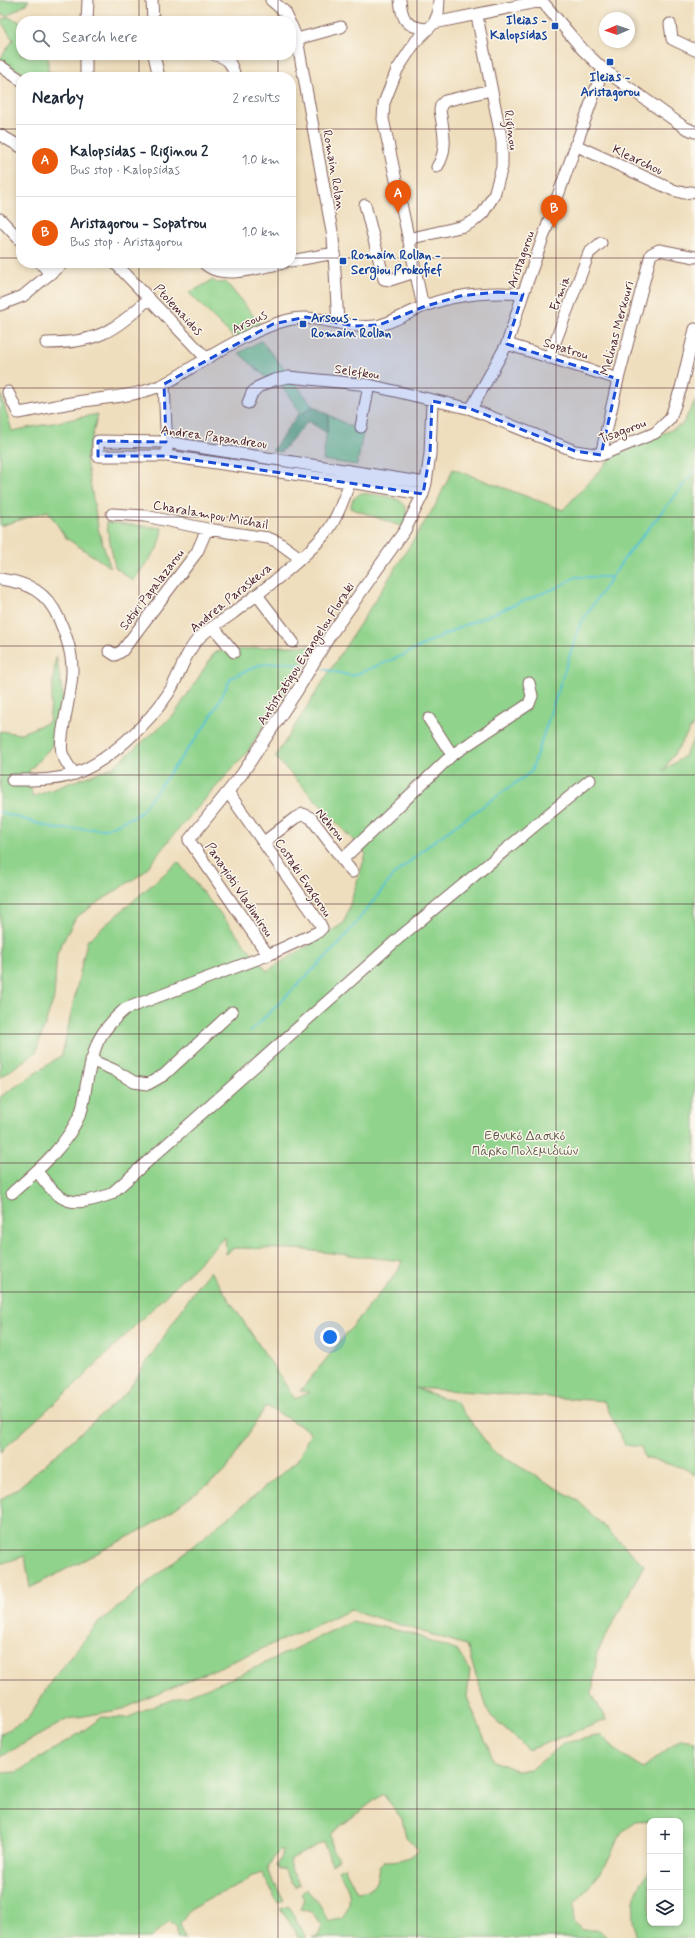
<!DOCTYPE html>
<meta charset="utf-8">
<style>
body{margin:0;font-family:Mynerve,sans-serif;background:#f6f6f7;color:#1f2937}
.controls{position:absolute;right:12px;bottom:12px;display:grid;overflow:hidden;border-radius:8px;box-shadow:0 2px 6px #0003}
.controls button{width:36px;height:36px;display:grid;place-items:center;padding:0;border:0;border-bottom:1px solid #e0e1e3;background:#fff;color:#1f2937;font:20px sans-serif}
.compass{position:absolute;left:599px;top:12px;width:36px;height:36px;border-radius:50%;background:#fff;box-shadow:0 2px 6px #0003;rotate:268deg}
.you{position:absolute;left:330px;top:1337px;width:14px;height:14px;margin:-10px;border:3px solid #fff;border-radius:50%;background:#1a73e8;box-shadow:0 0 0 6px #1a73e833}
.badge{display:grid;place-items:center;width:26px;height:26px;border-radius:50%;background:#ea580c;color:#fff;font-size:13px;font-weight:700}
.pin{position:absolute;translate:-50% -33px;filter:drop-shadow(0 1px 2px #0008)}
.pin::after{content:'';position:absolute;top:21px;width:14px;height:12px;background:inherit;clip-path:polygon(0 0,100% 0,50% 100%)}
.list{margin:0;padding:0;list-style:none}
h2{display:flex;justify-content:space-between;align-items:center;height:52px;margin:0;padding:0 16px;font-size:17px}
h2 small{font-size:13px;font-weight:400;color:#747a83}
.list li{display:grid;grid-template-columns:26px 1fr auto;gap:12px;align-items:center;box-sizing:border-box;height:72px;padding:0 16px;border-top:1px solid #e0e1e3}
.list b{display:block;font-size:15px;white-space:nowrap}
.list p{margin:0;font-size:13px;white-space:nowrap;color:#747a83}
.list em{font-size:13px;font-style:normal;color:#747a83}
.icon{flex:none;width:22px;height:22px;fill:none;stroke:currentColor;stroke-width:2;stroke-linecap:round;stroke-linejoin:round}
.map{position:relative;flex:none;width:695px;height:1938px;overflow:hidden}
.search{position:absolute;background:#fff;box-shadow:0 2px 6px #0003;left:16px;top:16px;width:280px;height:44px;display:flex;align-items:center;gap:10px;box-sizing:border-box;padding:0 14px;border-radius:16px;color:#747a83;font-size:15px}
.panel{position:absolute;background:#fff;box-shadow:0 2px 6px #0003;left:16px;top:72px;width:280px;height:196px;border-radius:16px}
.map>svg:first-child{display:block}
.green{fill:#90d38c;stroke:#6d795c}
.forest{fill:#74b578;stroke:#5f6a52}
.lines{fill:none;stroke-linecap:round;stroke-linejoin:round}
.stream{stroke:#5ac4d4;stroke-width:2}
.minor-casing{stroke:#84625e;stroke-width:13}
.minor{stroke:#fff;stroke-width:11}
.marked{fill:#1d4ed8;fill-opacity:0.2;stroke:#1d4ed8;stroke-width:3;stroke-dasharray:8 5;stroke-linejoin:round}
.grid{fill:none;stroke:#4a1f2b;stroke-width:1;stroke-opacity:0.55}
.transit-dot{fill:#1a4fb4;stroke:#fbf7ec;stroke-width:1.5}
.labels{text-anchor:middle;stroke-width:3;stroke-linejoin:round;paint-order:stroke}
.transit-label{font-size:13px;font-weight:bold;fill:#164399;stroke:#fbf7ec;text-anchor:start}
.street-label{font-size:13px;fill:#4a1f2b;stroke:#fbf7ec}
.park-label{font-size:13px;fill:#5f5548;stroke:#fbf7ec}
</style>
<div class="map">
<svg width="695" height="1938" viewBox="0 0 695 1938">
<rect width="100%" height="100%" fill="#fbf7ec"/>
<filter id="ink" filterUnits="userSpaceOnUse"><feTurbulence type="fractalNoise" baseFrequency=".025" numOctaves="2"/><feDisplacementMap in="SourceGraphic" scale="8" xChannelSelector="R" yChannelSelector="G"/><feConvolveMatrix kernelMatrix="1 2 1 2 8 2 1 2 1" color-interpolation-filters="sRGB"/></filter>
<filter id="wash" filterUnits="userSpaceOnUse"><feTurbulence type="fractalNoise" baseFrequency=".012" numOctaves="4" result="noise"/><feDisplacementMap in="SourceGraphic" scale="16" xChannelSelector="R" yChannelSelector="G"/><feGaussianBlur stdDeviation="0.9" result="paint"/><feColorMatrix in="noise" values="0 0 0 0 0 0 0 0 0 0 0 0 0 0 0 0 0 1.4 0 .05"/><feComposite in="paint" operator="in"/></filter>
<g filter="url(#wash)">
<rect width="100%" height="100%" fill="#efdebd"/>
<path class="green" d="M0,0H29L26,4L7,16L0,14Z
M8,17L21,22V55H48V72L58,73L57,77H29L0,59L13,40L0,20Z
M213,280L217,283L226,282L261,325L235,339L189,293Z
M261,341L287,372L268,379L239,353Z
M290,381L295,383L313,406L302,414L280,384Z
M0,392L12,431L98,414L86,460L99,532L110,567L66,538L48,511L0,526Z
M695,401V722L663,771L683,757L695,738V1475L684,1468L645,1458L641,1447L625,1445L604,1401L415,1388L456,1402L493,1451L577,1500L644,1565L597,1653L592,1694L606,1720L529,1750L489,1714L466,1645L351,1610L123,1709L68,1719L0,1757V1734L27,1720L52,1680L97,1624L297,1461L311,1432L266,1406L225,1472L155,1523L30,1588L25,1556L0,1564V1500L18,1488L127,1392L198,1285L210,1271L295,1399L310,1392L300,1391L398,1271L402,1261L296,1249L234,1248L226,1254L225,1237L77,1383L0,1452V1097L62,1055L87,941L178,862L267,971L344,923L366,854L275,757L435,506L453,469L563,510L612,457L682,425Z
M329,415L363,433L357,465L323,460Z
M361,493C385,497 418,494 403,527L350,508L353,499Z
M106,522L162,528L159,546L133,581L115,567Z
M276,646H313L249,750L175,833L143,873L76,917L57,953L54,998L36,1052L0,1078V731L19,734L49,722L56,655L63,697L51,747L29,771L32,797L113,767L174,715L215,652Z
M352,1621L410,1633L458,1651L470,1670L467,1697L494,1761L516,1770L532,1769L564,1743L601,1735L621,1754L643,1768L680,1739L695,1741V1938H636C633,1908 629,1896 650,1871V1923H680V1821L660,1820L635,1822L621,1834L605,1866L574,1905L573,1922L582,1930H598L607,1937L617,1938H312L319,1935L322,1924L311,1912L300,1909L305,1899L301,1894L306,1889L318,1902L329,1921L342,1919C355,1897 349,1891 338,1870L344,1867L357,1892L370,1890L376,1882L379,1867L385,1861C399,1861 409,1859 419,1850L406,1837L402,1819L383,1794L330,1834L332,1850L339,1859L332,1864L323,1842L291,1859L290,1868L300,1884L295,1887L284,1869L279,1870L276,1865L282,1857V1851H279L268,1866V1872L284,1900L278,1903L262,1873L250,1877L246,1882L213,1897L191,1909L180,1923L185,1938H177V1928L170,1921L151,1938H0V1773L17,1772L80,1733L102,1717L127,1718L153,1706L188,1695L242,1674Z
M288,1906L307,1938H298L295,1930L280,1909Z"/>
<path class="forest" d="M313,406L329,415L327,433L308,421L281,452L272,451L299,413L302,414Z"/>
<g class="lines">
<path class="stream" d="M323,669L352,676L401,656L460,627L558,587L576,577H611
M0,812L56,829H106L139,814L208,722L231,678L259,665L286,662L305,666
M250,1032L340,943L394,875L434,841L531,772L580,624L624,559L695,471"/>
</g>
</g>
<g filter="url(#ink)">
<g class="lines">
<g class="minor-casing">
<path id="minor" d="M152,0L153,21
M271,0L285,12L289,21
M400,0C402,21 407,27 427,29
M541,0L583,50L603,69L684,127L695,132
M87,21L88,0
M434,23L438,14L439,0
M670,24L672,39L695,50
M291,25L297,39L333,237L338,323
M297,39L341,27
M154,55L159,77
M215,55C229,58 232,64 235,77
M0,66L21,80
M86,77V55
M0,135L21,147
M575,145L673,190L684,193L691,192
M437,167C449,149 443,130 440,110L441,105L445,101L491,90
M365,205L384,279L390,280L415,272
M0,219L21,241
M408,239L464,226L474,221L483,213L494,195L502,167V142L477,16
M291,261L335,253
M41,263L50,274
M115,263L206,358
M204,263C221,281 261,267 283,263
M0,305L23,296L63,263
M423,307L383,119L384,103L397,70L416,41L434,23L542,1
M46,343C95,343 115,332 149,298
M507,344L618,379
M549,358L589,253L601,243
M164,384L167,449
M8,392L18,413C37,410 57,405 77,402C106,397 135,397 162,385C175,379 187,370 199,363C225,347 259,327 288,320C320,312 349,332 380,325C395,321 408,313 422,307C454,294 489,291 523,294
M248,403L252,393L258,387L274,380L289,377L369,385L471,409L575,451L601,455L655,433L670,419L681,388L695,329
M471,409L507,344L523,294L603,69
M361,427L369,385
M601,455L618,379L651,254L659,250L695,257
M423,494L349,482L167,456H98V441L166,442L426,483
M112,514L145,516L207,529L268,538L278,542L300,558
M0,579C29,583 47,592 59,619C66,635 72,651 72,669C73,692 58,736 62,753C65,762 69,767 75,774
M257,595L293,642
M214,628L234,652
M109,651L115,655L122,651L197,552L207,529
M429,719L452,755
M12,780C33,780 54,781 74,774C108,762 148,724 168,694C180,676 184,653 200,637C209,628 222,621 232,614C264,589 299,564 326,533C336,521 348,490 351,475
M264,842L295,818L303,814L311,818L352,872
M342,860L452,755L529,704L532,696L529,683
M268,955L189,840L242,774L297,691L329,637L405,530L423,494L426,483L430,454L432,401
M91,1060L114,1070L134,1082L148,1084L164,1075L232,1012
M37,1171C61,1205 72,1208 111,1194L400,937L590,780
M12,1193C39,1169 66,1147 81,1112C84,1104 85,1094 86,1086C94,1048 95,1035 125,1009L268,955L318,932L322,928L319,922L228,792"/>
</g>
<use href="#minor" class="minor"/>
</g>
</g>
<path class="marked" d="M497,292L523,294L507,344L618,379L601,455L575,451L471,409L432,401L430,454L423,494L167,456H98V441L166,442L164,384L273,324L306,317L354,326L379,325L423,307L460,296Z"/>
<path class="grid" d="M139,0V21M278,0V21M417,0V1938M556,0V1938M139,55V77M278,55V77M0,129H21M291,129H695M0,258H21M291,258H695M139,263V1938M278,263V1938M0,388H695M0,517H695M0,646H695M0,775H695M0,904H695M0,1034H695M0,1163H695M0,1292H695M0,1421H695M0,1550H695M0,1680H695M0,1809H695"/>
<g class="transit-dot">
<rect x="551" y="22" width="8" height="8" rx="2"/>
<rect x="606" y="58" width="8" height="8" rx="2"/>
<rect x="339" y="257" width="8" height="8" rx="2"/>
<rect x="299" y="320" width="8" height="8" rx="2"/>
</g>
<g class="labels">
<g class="transit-label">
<text x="547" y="24" text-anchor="end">Ileias -<tspan x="547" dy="15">Kalopsidas</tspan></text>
<text x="610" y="81" text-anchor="middle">Ileias -<tspan x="610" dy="15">Aristagorou</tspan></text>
<text x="351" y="259">Romain Rollan -<tspan x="351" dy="15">Sergiou Prokofief</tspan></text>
<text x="311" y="322">Arsous -<tspan x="311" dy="15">Romain Rollan</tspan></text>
</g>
<g class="street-label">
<text transform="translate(512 130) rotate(82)" y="5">Riginou</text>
<text transform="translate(638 159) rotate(25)" y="5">Klearchou</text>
<text transform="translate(335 170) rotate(80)" y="5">Romain Rolan</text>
<text transform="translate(520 259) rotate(-71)" y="5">Aristagorou</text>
<text transform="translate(559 293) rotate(-69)" y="5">Ermia</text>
<text transform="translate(179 309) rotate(47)" y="5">Ptolemaidos</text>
<text transform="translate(249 321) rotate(-26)" y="5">Arsous</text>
<text transform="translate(616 328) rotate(-75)" y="5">Melinas Merkouri</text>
<text transform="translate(566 348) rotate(17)" y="5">Sopatrou</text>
<text transform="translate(357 371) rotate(8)" y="5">Selefkou</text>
<text transform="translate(622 430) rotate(-21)" y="5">Tisagorou</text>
<text transform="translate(214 436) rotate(8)" y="5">Andrea Papandreou</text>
<text transform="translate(211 514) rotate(10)" y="5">Charalampou Michail</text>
<text transform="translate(151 589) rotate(-53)" y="5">Sotiri Papalazarou</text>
<text transform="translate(230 597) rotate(-39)" y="5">Andrea Paraskeva</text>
<text transform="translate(305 653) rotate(-57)" y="5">Antistratigou Evangelou Floraki</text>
<text transform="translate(331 824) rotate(50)" y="5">Nehrou</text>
<text transform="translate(304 877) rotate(56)" y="5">Costaki Evagorou</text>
<text transform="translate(240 889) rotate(56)" y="5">Panayioti Vladimirou</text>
</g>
<g class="park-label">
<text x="525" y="1140">Εθνικό Δασικό<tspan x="525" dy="15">Πάρκο Πολεμιδιών</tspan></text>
</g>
</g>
</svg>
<div class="controls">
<button>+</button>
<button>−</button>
<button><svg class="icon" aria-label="layers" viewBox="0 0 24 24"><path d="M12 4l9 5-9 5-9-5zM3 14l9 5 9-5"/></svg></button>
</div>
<svg class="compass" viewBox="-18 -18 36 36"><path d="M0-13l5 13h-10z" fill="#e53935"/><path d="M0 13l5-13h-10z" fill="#747a83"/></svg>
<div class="you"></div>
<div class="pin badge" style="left:398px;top:213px">A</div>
<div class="pin badge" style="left:554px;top:228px">B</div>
<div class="search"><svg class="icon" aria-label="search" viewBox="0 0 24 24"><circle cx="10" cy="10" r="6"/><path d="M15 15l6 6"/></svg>Search here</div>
<section class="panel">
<h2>Nearby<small>2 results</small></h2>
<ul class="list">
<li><span class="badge">A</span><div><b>Kalopsidas - Riginou 2</b><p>Bus stop · Kalopsidas</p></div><em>1.0 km</em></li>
<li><span class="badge">B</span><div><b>Aristagorou - Sopatrou</b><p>Bus stop · Aristagorou</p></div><em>1.0 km</em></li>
</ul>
</section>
</div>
